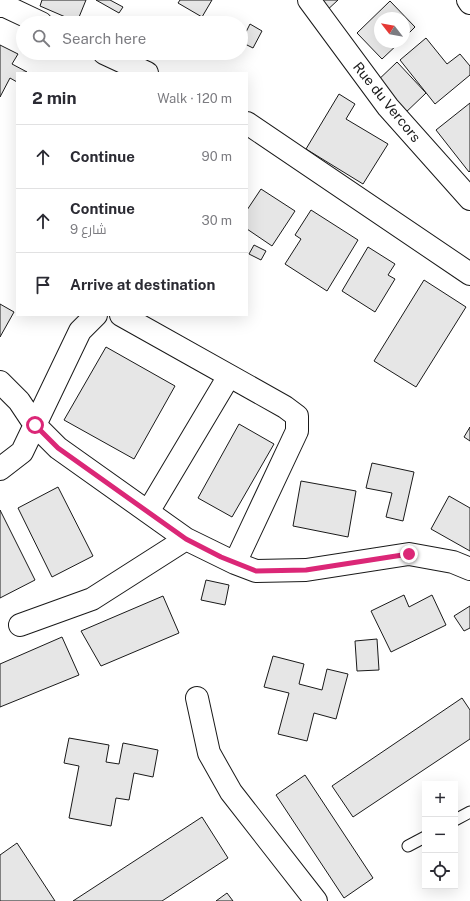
<!DOCTYPE html>
<meta charset="utf-8">
<style>
body{margin:0;font-family:"Public Sans",Cairo,sans-serif;background:#f2f2f3;color:#2b2b33}
.controls{position:absolute;right:12px;bottom:12px;display:grid;overflow:hidden;border-radius:0px;box-shadow:0 4px 16px #0002}
.controls button{width:36px;height:36px;display:grid;place-items:center;padding:0;border:0;border-bottom:1px solid #e1e1e2;background:#fff;color:#2b2b33;font:20px sans-serif}
.compass{position:absolute;left:374px;top:12px;width:36px;height:36px;border-radius:50%;background:#fff;box-shadow:0 4px 16px #0002;rotate:301deg}
.stop{position:absolute;width:12px;height:12px;margin:-9px;border:3px solid #db2777;border-radius:50%;background:#fff}
.stop.end{background:#db2777;border-color:#fff;box-shadow:0 1px 4px #0008}
.list{margin:0;padding:0;list-style:none}
h2{display:flex;justify-content:space-between;align-items:center;height:52px;margin:0;padding:0 16px;font-size:17px}
h2 small{font-size:13px;font-weight:400;color:#7c7c81}
.list li{display:grid;grid-template-columns:26px 1fr auto;gap:12px;align-items:center;box-sizing:border-box;height:64px;padding:0 16px;border-top:1px solid #e1e1e2}
.list b{display:block;font-size:15px;white-space:nowrap}
.list p{margin:0;font-size:13px;white-space:nowrap;color:#7c7c81}
.list em{font-size:13px;font-style:normal;color:#7c7c81}
.icon{flex:none;width:22px;height:22px;fill:none;stroke:currentColor;stroke-width:2;stroke-linecap:round;stroke-linejoin:round}
.map{position:relative;flex:none;width:470px;height:901px;overflow:hidden}
.search{position:absolute;background:#fff;box-shadow:0 4px 16px #0002;left:16px;top:16px;width:232px;height:44px;display:flex;align-items:center;gap:10px;box-sizing:border-box;padding:0 14px;border-radius:22px;color:#7c7c81;font-size:15px}
.panel{position:absolute;background:#fff;box-shadow:0 4px 16px #0002;left:16px;top:72px;width:232px;height:244px;border-radius:0px}
.map>svg:first-child{display:block}
.building{fill:#e6e6e6;stroke:#1a1a1a}
.lines{fill:none;stroke-linecap:round;stroke-linejoin:round}
.service-casing{stroke:#1a1a1a;stroke-width:13}
.minor-casing{stroke:#1a1a1a;stroke-width:24}
.service{stroke:#fff;stroke-width:11}
.minor{stroke:#fff;stroke-width:22}
.route{stroke:#db2777;stroke-width:5}
.labels{text-anchor:middle;stroke-width:3;stroke-linejoin:round;paint-order:stroke}
.street-label{font-size:14px;fill:#1a1a1a;stroke:#fff}
</style>
<div class="map">
<svg width="470" height="901" viewBox="0 0 470 901">
<rect width="100%" height="100%" fill="#fff"/>
<path class="building" d="M42,0H86L77,22L40,6Z
M96,0H110L123,7L119,13Z
M180,0H212L202,17L178,3Z
M312,0H338L324,13Z
M390,1L415,27L404,38V18H380V42H400L382,59L357,33Z
M250,24L262,31L253,48L241,42Z
M426,38L447,64L460,54L470,66V75L435,104L400,60Z
M0,45L18,54L12,64L27,72L17,73V82L10,78L0,97Z
M397,62L426,93L402,116L373,85Z
M339,94L355,104L346,119L388,144L363,184L306,149Z
M470,103V171L469,172L436,130Z
M261,189L295,211L272,246L247,229V210Z
M311,210L358,240L327,291L285,264L301,239L295,235Z
M254,245L266,251L261,260L249,254Z
M368,247L395,264L388,275L395,279L375,312L342,291Z
M424,280L466,307L416,387L374,361Z
M0,304L14,312L0,337Z
M106,347L175,386L134,459L64,420Z
M239,424L274,444L232,517L198,498Z
M470,427V441L464,437Z
M372,463L414,472L403,521L386,517L392,493L366,488Z
M301,481L356,491L348,537L293,526Z
M58,487L93,556L52,577L18,508Z
M449,496L470,508V551L431,529Z
M0,510L35,580L0,598Z
M206,580L229,585L225,605L201,600Z
M404,595L409,607L432,595L446,625L391,652L371,611Z
M163,596L179,633L101,666L81,631Z
M470,606V628L464,631L454,616Z
M62,637L79,675L0,707V664Z
M377,639L379,670L357,671L355,641Z
M273,656L304,664L299,684L322,690L327,669L348,674L336,719L314,713L307,741L278,734L289,693L264,687Z
M462,698L470,710V739L353,817L332,786Z
M69,738L109,745L106,762L119,764L123,743L158,750L153,777L134,773L129,800L116,798L111,826L69,818L79,766L64,763Z
M305,775L373,878L344,898L276,795Z
M202,817L228,858L162,901H73Z
M17,843L55,901H0V855Z
M227,893L233,901H216Z"/>
<g class="lines">
<g class="service-casing">
<path id="service" d="M455,820L470,812
M408,846L425,837"/>
</g>
<g class="minor-casing">
<path id="minor" d="M309,0L388,107L470,199
M468,0L470,3
M0,6H5L41,23
M104,53L147,73
M247,123L470,274
M121,315L285,407L297,416V431L235,563
M0,382L19,401L35,425L58,448L186,539L235,563L256,571L306,570L409,554L453,562L470,569
M0,469L22,452L80,331L96,315
M148,512L229,376
M20,625L92,599L186,539
M197,698L209,753L231,792L316,901"/>
</g>
<use href="#service" class="service"/>
<use href="#minor" class="minor"/>
</g>
<g class="lines">
<path class="route" d="M35,425L58,448L186,539L221,557L256,571L306,570L409,554"/>
</g>
<g class="labels">
<g class="street-label">
<text transform="translate(387 102) rotate(51)" y="5">Rue du Vercors</text>
</g>
</g>
</svg>
<div class="controls">
<button>+</button>
<button>−</button>
<button><svg class="icon" aria-label="locate" viewBox="0 0 24 24"><circle cx="12" cy="12" r="6"/><path d="M12 2v4M12 18v4M2 12h4M18 12h4"/></svg></button>
</div>
<svg class="compass" viewBox="-18 -18 36 36"><path d="M0-13l5 13h-10z" fill="#e53935"/><path d="M0 13l5-13h-10z" fill="#7c7c81"/></svg>
<div class="stop" style="left:35px;top:425px"></div>
<div class="stop end" style="left:409px;top:554px"></div>
<div class="search"><svg class="icon" aria-label="search" viewBox="0 0 24 24"><circle cx="10" cy="10" r="6"/><path d="M15 15l6 6"/></svg>Search here</div>
<section class="panel">
<h2>2 min<small>Walk · 120 m</small></h2>
<ul class="list">
<li><svg class="icon" aria-label="ahead" viewBox="0 0 24 24"><path d="M12 20V5M6 11l6-6 6 6"/></svg><div><b>Continue</b></div><em>90 m</em></li>
<li><svg class="icon" aria-label="ahead" viewBox="0 0 24 24"><path d="M12 20V5M6 11l6-6 6 6"/></svg><div><b>Continue</b><p>شارع 9</p></div><em>30 m</em></li>
<li><svg class="icon" aria-label="arrive" viewBox="0 0 24 24"><path d="M6 21V4h12l-3 4 3 4H6"/></svg><div><b>Arrive at destination</b></div></li>
</ul>
</section>
</div>
